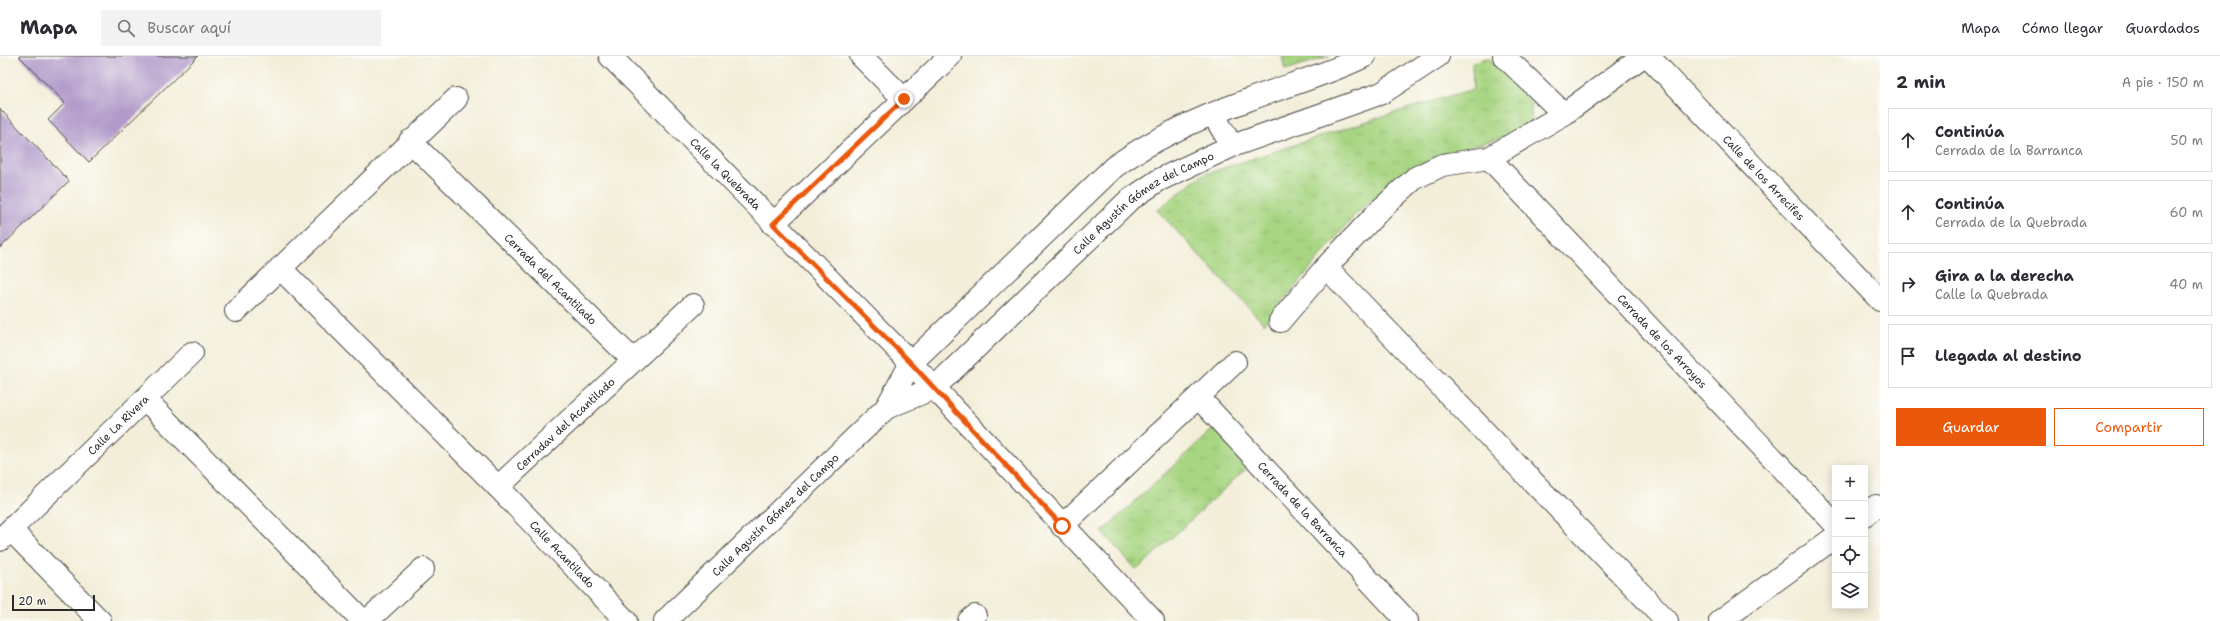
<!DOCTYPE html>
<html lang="es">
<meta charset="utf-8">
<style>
body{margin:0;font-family:"Shantell Sans",sans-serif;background:#f2f2f3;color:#2b2b33}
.controls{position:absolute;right:12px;bottom:12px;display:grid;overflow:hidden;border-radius:0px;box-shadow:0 2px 10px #0003}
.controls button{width:36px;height:36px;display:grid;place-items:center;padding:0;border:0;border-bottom:1px solid #e1e1e2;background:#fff;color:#2b2b33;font:20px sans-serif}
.scale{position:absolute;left:12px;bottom:10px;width:83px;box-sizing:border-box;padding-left:4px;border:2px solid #2b2b2b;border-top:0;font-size:11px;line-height:14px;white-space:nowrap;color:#2b2b2b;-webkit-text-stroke:3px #fdfcf7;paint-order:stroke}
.stop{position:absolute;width:12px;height:12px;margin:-9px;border:3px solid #ea580c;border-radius:50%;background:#fff}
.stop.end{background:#ea580c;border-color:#fff;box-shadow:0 1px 4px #0008}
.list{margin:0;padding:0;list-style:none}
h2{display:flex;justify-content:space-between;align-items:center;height:52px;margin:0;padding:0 16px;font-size:17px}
h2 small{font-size:13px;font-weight:400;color:#7c7c81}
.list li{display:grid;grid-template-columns:26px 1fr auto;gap:12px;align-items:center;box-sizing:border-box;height:64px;margin:0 8px 8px;padding:0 8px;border:1px solid #e1e1e2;border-radius:0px}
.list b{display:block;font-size:15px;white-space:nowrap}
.list p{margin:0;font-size:13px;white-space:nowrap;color:#7c7c81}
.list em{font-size:13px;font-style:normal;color:#7c7c81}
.actions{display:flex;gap:8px;padding:12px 16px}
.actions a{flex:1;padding:9px 0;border:1px solid #ea580c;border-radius:0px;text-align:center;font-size:14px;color:#ea580c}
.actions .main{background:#ea580c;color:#fff}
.icon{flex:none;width:22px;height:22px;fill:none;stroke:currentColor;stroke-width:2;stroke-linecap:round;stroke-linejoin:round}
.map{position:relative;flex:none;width:1880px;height:565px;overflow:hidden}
header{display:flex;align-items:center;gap:24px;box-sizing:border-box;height:56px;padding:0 20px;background:#fff;border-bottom:1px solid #e1e1e2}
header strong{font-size:19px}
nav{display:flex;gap:22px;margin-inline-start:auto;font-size:14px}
.search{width:280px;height:36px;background:#f2f2f3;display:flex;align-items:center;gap:10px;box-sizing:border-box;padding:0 14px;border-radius:0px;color:#7c7c81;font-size:15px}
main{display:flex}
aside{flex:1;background:#fff}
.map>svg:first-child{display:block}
.park{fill:url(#park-tufts);stroke:#6a8056}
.building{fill:#b29bcb}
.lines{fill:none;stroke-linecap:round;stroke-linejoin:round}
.minor-casing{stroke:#494845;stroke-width:24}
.tertiary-casing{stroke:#494845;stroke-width:24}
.minor{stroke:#fff;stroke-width:22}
.tertiary{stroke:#fff;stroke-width:22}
.route{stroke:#ea580c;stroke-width:5}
.labels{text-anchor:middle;stroke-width:3;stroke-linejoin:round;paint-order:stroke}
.street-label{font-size:11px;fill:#2b2b2b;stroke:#fdfcf7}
</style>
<header>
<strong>Mapa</strong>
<div class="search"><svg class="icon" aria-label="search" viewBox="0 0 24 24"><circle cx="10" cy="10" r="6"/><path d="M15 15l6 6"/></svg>Buscar aquí</div>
<nav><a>Mapa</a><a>Cómo llegar</a><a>Guardados</a></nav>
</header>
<main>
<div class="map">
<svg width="1880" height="565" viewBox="0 0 1880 565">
<defs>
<pattern id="park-tufts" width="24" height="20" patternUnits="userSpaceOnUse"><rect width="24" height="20" fill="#a8d582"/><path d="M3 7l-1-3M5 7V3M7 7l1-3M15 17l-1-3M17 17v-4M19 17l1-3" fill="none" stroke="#91b770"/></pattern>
</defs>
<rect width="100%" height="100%" fill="#fdfcf7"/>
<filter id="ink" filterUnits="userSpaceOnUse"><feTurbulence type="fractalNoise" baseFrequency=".025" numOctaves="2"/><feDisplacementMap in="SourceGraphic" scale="8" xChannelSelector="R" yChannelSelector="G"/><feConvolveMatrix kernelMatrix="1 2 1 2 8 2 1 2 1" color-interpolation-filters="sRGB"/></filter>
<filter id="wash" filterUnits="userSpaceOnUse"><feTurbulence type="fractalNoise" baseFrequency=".012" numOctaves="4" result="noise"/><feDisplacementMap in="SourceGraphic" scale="16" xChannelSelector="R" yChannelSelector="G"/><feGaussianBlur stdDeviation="0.9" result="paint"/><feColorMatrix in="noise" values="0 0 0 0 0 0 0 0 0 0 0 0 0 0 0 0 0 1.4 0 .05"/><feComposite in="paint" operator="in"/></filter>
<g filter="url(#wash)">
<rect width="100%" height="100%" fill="#f3eed9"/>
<path class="park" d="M1282,0H1330L1285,14Z
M1487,2L1502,11L1530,46L1532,65L1519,77L1440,99L1402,119L1355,159L1264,268L1157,154L1202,119L1374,63L1473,33L1472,7Z
M1214,372L1249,410L1137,514L1102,476Z"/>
<g id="blocks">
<path class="building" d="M19,0H198L89,106L48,64L65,47Z
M0,53L69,125L0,192Z"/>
</g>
</g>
<g filter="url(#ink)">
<use href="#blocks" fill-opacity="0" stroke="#494845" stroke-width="1"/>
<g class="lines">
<g class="minor-casing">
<g id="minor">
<path id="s1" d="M610,0L911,307L1153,565"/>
<path d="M861,0L904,43"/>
<path d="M1504,0L1564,58"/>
<path id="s2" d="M1648,0L1880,244"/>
<path id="s3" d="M410,85L633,304"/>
<path id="s4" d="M1489,102L1835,468"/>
<path d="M773,168L950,0"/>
<path d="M1326,211L1667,565"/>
<path id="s5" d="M280,212L498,431L626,565"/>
<path d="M236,255L456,43"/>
<path d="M1280,265L1326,211L1380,154L1415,122L1442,109L1489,102L1564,58L1643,0"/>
<path id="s6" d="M1199,342L1407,565"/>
<path d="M145,343L363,565"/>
<path id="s7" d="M498,431L693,249"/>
<path d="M1865,459L1876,450"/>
<path d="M1062,470L1235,306"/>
<path d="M11,474L100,565"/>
<path id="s8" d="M0,484L192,297"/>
<path d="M367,565L423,513"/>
<path d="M969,565L975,560"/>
<path d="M1720,565L1835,481"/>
</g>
</g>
<g class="tertiary-casing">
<g id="tertiary">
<path d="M1213,58L1232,90"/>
<path id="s9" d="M886,352L934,332L1128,145L1159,124L1232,90L1382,37L1438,0"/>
<path id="s10" d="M665,565L886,352L911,307L1114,111C1154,82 1201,61 1248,44C1287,29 1327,19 1365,0"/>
</g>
</g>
<use href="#minor" class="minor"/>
<use href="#tertiary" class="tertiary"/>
</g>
</g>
<g class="lines" filter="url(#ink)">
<path class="route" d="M904,43L773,168L911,307L1062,470"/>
</g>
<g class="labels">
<g class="street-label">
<text dy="4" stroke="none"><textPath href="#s1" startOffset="165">Calle la Quebrada</textPath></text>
<text dy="4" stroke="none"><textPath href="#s2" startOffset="168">Calle de los Arrecifes</textPath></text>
<text dy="4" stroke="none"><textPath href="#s9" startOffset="333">Calle Agustín Gómez del Campo</textPath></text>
<text dy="4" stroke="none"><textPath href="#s3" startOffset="197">Cerrada del Acantilado</textPath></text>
<text dy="4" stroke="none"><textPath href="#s4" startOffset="252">Cerrada de los Arroyos</textPath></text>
<text dy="4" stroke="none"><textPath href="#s7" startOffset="92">Cerradav del Acantilado</textPath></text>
<text dy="4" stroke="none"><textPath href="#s8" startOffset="165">Calle La Rivera</textPath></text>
<text dy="4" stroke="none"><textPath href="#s6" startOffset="152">Cerrada de la Barranca</textPath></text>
<text dy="4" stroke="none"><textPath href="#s10" startOffset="153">Calle Agustín Gómez del Campo</textPath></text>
<text dy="4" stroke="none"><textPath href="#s5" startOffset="402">Calle Acantilado</textPath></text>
</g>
</g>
</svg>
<div class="controls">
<button>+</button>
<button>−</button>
<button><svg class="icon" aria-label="locate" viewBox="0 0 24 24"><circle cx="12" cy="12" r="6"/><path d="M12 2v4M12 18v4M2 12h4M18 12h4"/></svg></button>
<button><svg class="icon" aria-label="layers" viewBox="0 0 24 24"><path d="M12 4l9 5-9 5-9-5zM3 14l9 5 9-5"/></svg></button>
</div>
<div class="scale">20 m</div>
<div class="stop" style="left:1062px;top:470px"></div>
<div class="stop end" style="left:904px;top:43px"></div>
</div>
<aside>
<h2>2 min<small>A pie · 150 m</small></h2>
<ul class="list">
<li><svg class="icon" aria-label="ahead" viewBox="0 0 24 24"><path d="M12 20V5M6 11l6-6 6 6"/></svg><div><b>Continúa</b><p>Cerrada de la Barranca</p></div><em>50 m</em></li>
<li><svg class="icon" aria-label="ahead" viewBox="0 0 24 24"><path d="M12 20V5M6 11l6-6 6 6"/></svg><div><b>Continúa</b><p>Cerrada de la Quebrada</p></div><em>60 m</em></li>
<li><svg class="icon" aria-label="right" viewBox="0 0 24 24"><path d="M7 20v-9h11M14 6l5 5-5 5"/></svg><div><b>Gira a la derecha</b><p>Calle la Quebrada</p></div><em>40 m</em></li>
<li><svg class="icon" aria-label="arrive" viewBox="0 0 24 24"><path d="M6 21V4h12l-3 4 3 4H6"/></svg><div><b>Llegada al destino</b></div></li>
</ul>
<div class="actions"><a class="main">Guardar</a><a>Compartir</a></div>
</aside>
</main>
